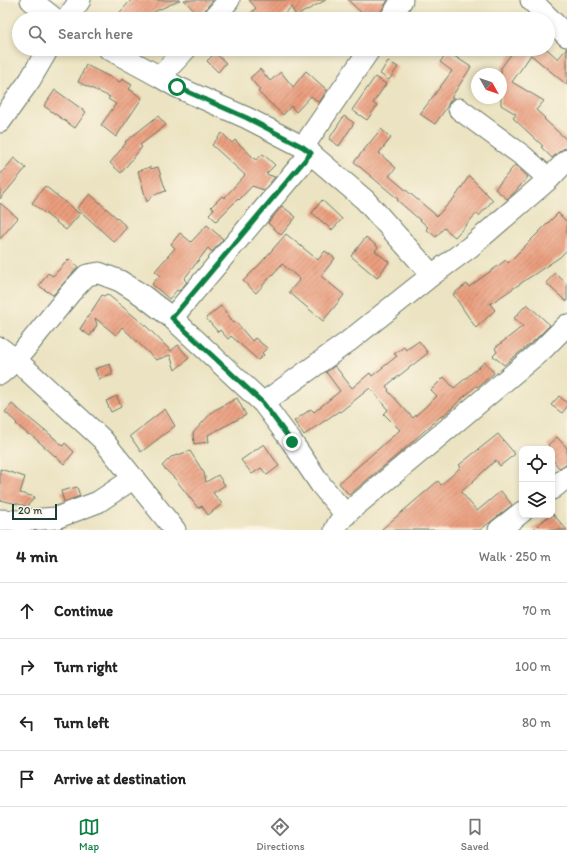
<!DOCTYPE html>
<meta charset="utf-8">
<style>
body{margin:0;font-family:Itim,sans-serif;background:#f2f2f2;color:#222}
.controls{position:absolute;right:12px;bottom:12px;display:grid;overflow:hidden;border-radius:8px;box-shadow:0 2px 6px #0003}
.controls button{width:36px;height:36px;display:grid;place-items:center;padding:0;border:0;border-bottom:1px solid #e0e0e0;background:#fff;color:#222;font:20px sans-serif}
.compass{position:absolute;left:471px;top:68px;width:36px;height:36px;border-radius:50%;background:#fff;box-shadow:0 2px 6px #0003;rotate:130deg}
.scale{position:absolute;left:12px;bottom:10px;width:45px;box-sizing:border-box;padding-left:4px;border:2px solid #1f3d34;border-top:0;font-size:11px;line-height:14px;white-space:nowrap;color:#1f3d34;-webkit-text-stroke:3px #fcf5e5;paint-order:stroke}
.stop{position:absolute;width:12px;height:12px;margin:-9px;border:3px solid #0b8043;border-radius:50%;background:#fff}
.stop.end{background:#0b8043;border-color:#fff;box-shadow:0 1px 4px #0008}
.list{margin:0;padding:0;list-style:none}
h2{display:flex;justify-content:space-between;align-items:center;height:52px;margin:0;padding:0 16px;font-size:17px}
h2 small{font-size:13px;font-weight:400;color:#767676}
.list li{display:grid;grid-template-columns:26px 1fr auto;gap:12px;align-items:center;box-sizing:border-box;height:56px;padding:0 16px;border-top:1px solid #e0e0e0}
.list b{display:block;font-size:15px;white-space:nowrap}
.list em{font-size:13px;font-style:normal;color:#767676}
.icon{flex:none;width:22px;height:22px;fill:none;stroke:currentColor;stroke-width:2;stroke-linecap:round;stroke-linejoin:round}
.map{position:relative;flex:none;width:567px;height:530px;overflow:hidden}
.search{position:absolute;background:#fff;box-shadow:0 2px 6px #0003;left:12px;right:12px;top:12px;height:44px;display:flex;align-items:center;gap:10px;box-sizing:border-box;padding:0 14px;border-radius:22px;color:#767676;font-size:15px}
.sheet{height:276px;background:#fff}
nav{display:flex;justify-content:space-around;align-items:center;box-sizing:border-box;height:56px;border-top:1px solid #e0e0e0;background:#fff;font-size:11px;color:#767676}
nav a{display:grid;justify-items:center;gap:2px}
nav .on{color:#0b8043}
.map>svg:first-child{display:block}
.building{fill:url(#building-hatch)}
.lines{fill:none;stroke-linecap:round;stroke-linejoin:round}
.minor-casing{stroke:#667765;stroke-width:23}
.minor{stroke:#fff;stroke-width:21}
.route{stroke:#0b8043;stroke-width:5}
</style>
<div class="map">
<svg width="567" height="530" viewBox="0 0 567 530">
<defs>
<pattern id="building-hatch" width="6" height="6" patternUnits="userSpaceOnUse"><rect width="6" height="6" fill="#ea9d7e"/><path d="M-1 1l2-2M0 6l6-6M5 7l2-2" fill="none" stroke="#bd8168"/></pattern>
</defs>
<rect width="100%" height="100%" fill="#fcf5e5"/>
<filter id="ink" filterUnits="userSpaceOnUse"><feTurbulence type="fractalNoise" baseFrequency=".025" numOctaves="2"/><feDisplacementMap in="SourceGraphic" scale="8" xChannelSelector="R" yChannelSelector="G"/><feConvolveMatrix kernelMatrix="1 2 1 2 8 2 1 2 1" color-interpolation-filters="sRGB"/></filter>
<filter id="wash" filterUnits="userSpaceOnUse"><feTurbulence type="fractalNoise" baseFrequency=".012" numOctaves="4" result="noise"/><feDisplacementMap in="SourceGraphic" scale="16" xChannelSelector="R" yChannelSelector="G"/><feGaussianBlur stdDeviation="0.9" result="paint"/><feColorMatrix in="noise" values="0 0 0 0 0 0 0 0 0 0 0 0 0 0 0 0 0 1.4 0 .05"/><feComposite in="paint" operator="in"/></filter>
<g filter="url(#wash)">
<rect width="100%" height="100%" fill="#ebe3c1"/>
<g id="blocks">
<path class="building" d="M131,0H180L139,19H114Z
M184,0H213L203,12L199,16Z
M249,0H326L296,16L291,7L280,19H245L256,8Z
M348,0H388L380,13L378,19H368Z
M567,48V85L531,55L512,82L544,101L536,110L545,118L544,119L567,140V148L563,149L559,152L552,158L541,147L543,146L513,118L516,114L501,105V68L515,49H547L558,59Z
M448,52L471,67L451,98H454L449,102L447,107L435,124L420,114L452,71L440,62Z
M215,53L226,63L218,72L207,61Z
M388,61L398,67L389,80L380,74Z
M86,65L120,82L122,79L132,85L129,89L142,98L116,137L101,125L116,104L108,99L110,97L78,82Z
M260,69L270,81L281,72L293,87L306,71L327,90L319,103L311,96L296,112L291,106L283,115L258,92L260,90L250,78Z
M375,77L386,84L373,103L377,106L367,120L352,110Z
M55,90L86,112L75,128L44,106Z
M158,116L166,125L140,145L142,147L121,173L110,163L126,143L125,142Z
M344,116L354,123L339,146L329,139Z
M381,129L391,138L379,153L396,168L389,176L437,216L456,196L469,176L493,200L479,216L477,213L455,237L444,228L436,237L426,229L428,227L397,200L398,199L354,162Z
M222,133L232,143L235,140L256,160L263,154L275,165L266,174L275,177L264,190L252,186L239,200L238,199L216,221L209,214L214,209L211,207L222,196L224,198L245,175L212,145Z
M14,158L26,168L0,199V175Z
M515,165L528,177L514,193L507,199L495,189Z
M150,167L151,169L158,167L166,191L154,195L147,202L138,171Z
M45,186L80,214L66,230L32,203Z
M90,194L127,227L114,242L77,208Z
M322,200L342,219L332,230L312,213Z
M0,203L18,218L0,239Z
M282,206L296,217L281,235L268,223Z
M558,213L567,222V250L560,257L490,304L495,310L476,328L453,294L467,284L469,287L506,260L508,263Z
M207,225L223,239L212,252L208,248L184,279L187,282L179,291L177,290L169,299L152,284L160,275L155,271L175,248L171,244L180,233L191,242Z
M286,234L318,260L325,251L335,258L321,276L344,295L323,321L289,292L300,279L282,264L256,293L243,281L260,264Z
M366,237L378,247L375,251L389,262L377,278L351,256Z
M69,259L78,267L53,295L39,286L48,273L53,276Z
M555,273L567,284V302L551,288H552L546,283Z
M107,294L147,327L171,351L178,345L189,358L175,370L170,355L156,360L122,327L116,335L95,318L97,325L90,336L80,329L102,295L104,296Z
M527,304L550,325L535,340L504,365L493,356L497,352L495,348L523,326L514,318Z
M221,306L234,323L236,322L252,341L255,338L267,348L262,353L264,355L258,360L231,336L228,339L220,330L218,332L206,318Z
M419,341L428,353L386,386L389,390L388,391L413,418L437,396L431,390L444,377L454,388L485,362L494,373L478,387L476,386L442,417L441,416L402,451L349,495L339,483L400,430L384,414L388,410L370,388L340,412L339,411L304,435L294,421L311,409L314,412L340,391L326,372L335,366L352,388L370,373L372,376L397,356L394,354L404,347L406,350Z
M110,364L112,370V375L99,379L95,369Z
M117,396L121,407L111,412L106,401Z
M559,396L567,403V407L562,413L551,405Z
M237,398L246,415L208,435L209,442L194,444L193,433L213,411Z
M12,404L45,431V430L63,446L65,443L74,452L64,464L30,434L29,435L16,424L17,423L5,412Z
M165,409L175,426L141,452L130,436Z
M498,434L515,454L500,466L496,460L461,492L477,511L501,491L512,505L480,530H381L438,481L441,485L461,467L459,465Z
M557,437L567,448V465H565L559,468L552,459V449L548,445Z
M264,444L279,466L267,475L261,468L252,474L241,460Z
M190,451L204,473L206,482L218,475L225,485L213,493L222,504L208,515L202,506L198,508L176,480L162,466L171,457Z
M0,469L25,477L20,493L35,497L27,506L0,500Z
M77,487L80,496L64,502L61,491Z
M552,513L567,530H532L550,515H552Z"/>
</g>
</g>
<g filter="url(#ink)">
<use href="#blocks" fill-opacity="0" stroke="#667765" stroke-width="1"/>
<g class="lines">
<g class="minor-casing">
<path id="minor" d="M31,0L55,19
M531,0L567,36
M67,19L80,0
M213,19L229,0
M390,19L402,0
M109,49L160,77L177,87L247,118L303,147L365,200L432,275
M160,77L186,49
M459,109L523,156L549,179
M0,122L30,80L48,49
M303,147L370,49
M172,318L294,173L311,153
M0,348L16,360L102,439L175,530
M0,374L16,360L71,292L87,275L99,273L120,281L142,295L172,318L263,403L292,442L321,485L346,515
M263,403L349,341L432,275L470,247L549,179L567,160
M552,489L567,477
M0,520L16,521L56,518L98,502L134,478
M335,530C339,519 350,510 359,503L543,349L567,325
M499,530L522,512"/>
</g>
<use href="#minor" class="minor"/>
</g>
</g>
<g class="lines" filter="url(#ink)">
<path class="route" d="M177,87L247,118L303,147L311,153L294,173L172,318L263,403L292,442"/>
</g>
</svg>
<div class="controls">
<button><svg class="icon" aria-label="locate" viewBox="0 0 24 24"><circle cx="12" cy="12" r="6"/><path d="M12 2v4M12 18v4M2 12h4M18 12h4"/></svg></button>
<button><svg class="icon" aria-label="layers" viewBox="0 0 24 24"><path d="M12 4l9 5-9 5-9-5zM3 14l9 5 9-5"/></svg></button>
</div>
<svg class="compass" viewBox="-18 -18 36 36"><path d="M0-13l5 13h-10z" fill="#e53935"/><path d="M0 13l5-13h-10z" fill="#767676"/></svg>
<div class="scale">20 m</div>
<div class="stop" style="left:177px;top:87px"></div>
<div class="stop end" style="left:292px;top:442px"></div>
<div class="search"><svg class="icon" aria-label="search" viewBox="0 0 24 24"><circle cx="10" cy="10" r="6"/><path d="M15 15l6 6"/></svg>Search here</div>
</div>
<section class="sheet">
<h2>4 min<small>Walk · 250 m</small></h2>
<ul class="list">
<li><svg class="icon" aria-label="ahead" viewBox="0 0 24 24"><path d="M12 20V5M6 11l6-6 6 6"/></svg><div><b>Continue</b></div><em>70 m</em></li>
<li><svg class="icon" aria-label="right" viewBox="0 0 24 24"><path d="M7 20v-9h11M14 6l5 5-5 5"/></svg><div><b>Turn right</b></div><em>100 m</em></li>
<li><svg class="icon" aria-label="left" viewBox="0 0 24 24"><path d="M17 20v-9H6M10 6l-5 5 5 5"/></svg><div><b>Turn left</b></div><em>80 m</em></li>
<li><svg class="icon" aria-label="arrive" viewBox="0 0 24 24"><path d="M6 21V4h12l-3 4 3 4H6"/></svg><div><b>Arrive at destination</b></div></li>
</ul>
</section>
<nav>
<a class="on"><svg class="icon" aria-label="map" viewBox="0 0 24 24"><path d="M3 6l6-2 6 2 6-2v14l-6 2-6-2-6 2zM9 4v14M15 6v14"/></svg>Map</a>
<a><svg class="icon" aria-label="directions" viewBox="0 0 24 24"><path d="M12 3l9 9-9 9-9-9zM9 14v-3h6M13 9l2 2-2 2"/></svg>Directions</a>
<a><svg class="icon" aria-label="saved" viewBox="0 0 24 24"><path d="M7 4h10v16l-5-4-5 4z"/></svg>Saved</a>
</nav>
